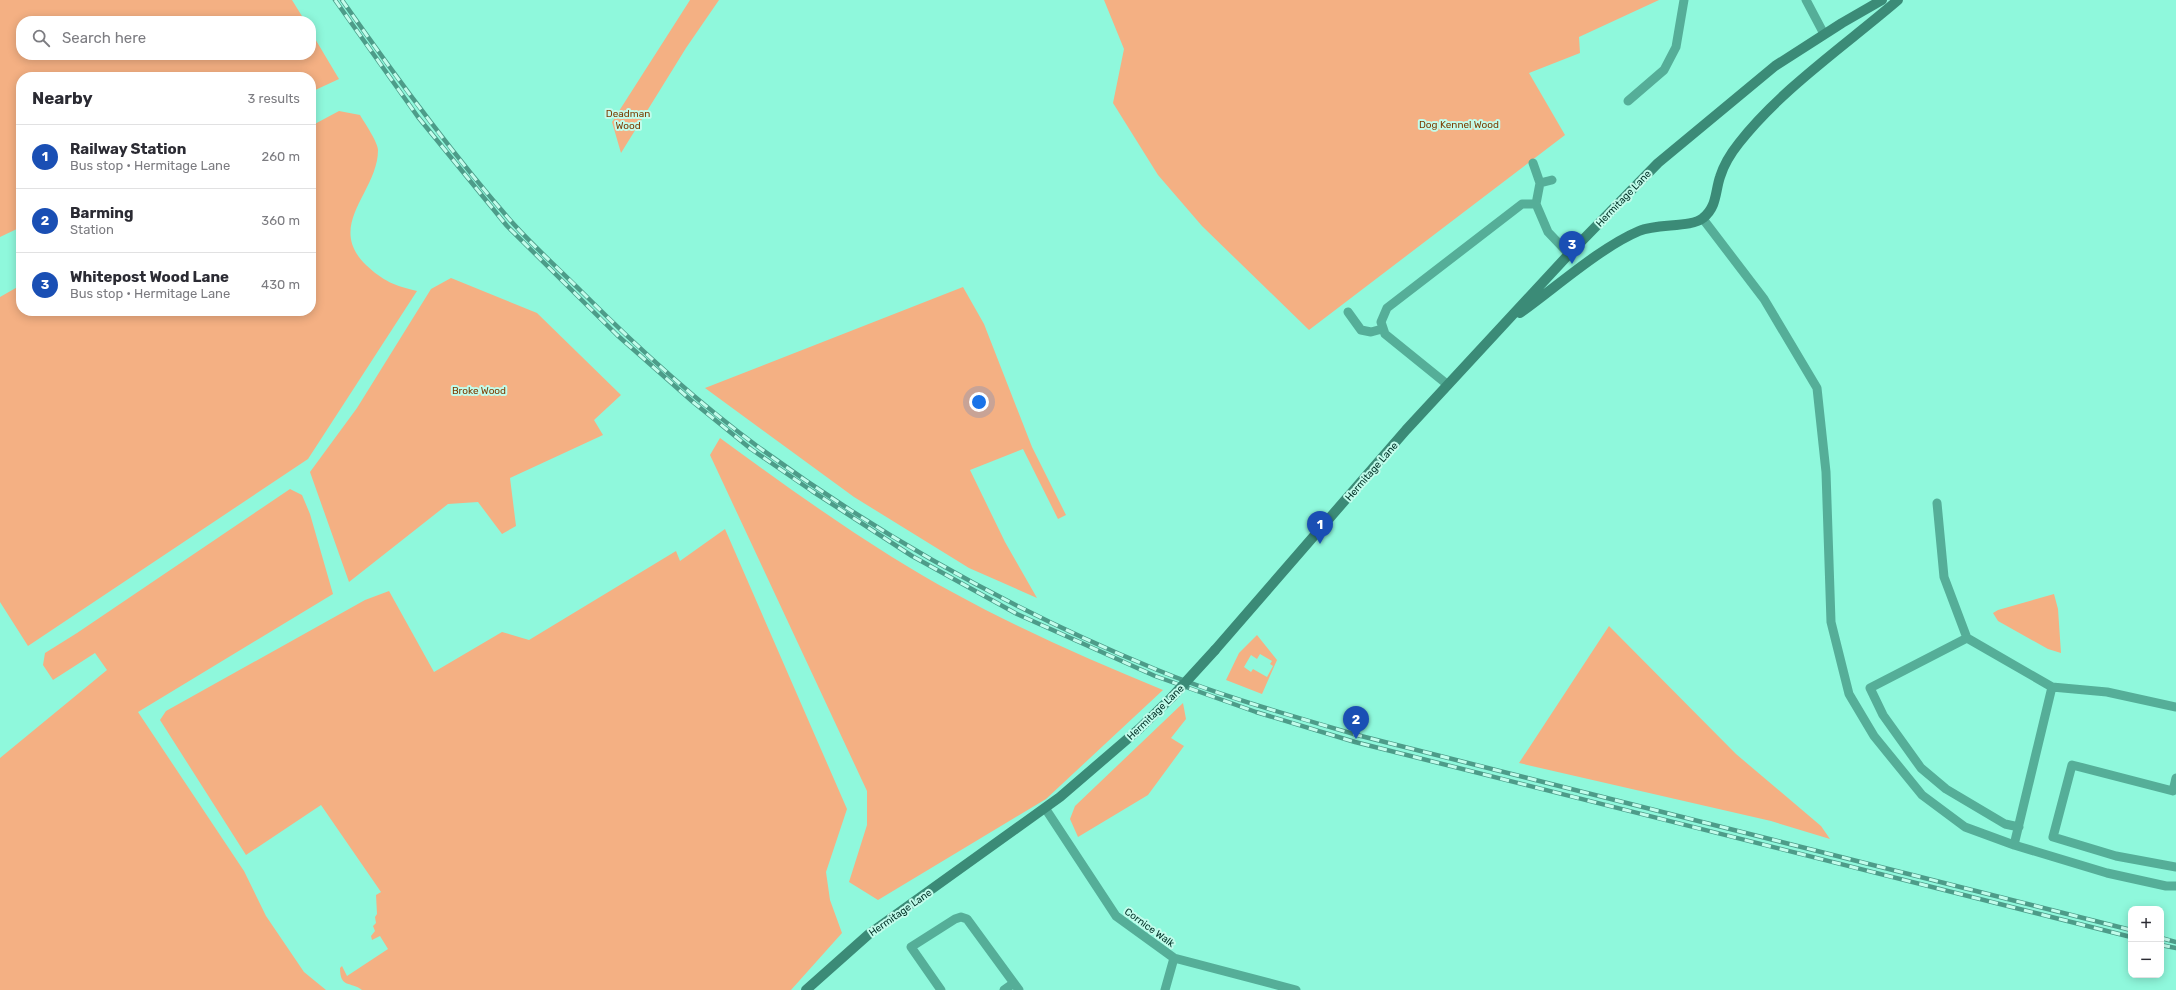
<!DOCTYPE html>
<meta charset="utf-8">
<style>
body{margin:0;font-family:Rubik,sans-serif;background:#f7f7f7;color:#2b2b33}
.controls{position:absolute;right:12px;bottom:12px;display:grid;overflow:hidden;border-radius:8px;box-shadow:0 2px 10px #0003}
.controls button{width:36px;height:36px;display:grid;place-items:center;padding:0;border:0;border-bottom:1px solid #e1e1e2;background:#fff;color:#2b2b33;font:20px sans-serif}
.you{position:absolute;left:979px;top:402px;width:14px;height:14px;margin:-10px;border:3px solid #fff;border-radius:50%;background:#1a73e8;box-shadow:0 0 0 6px #1a73e833}
.badge{display:grid;place-items:center;width:26px;height:26px;border-radius:50%;background:#111827;color:#fff;font-size:13px;font-weight:700}
.pin{position:absolute;translate:-50% -33px;filter:drop-shadow(0 1px 2px #0008)}
.pin::after{content:'';position:absolute;top:21px;width:14px;height:12px;background:inherit;clip-path:polygon(0 0,100% 0,50% 100%)}
.list{margin:0;padding:0;list-style:none}
h2{display:flex;justify-content:space-between;align-items:center;height:52px;margin:0;padding:0 16px;font-size:17px}
h2 small{font-size:13px;font-weight:400;color:#7c7c81}
.list li{display:grid;grid-template-columns:26px 1fr auto;gap:12px;align-items:center;box-sizing:border-box;height:64px;padding:0 16px;border-top:1px solid #e1e1e2}
.list b{display:block;font-size:15px;white-space:nowrap}
.list p{margin:0;font-size:13px;white-space:nowrap;color:#7c7c81}
.list em{font-size:13px;font-style:normal;color:#7c7c81}
.icon{flex:none;width:22px;height:22px;fill:none;stroke:currentColor;stroke-width:2;stroke-linecap:round;stroke-linejoin:round}
.map{position:relative;flex:none;width:2176px;height:990px;overflow:hidden}
.search{position:absolute;background:#fff;box-shadow:0 2px 10px #0003;left:16px;top:16px;width:300px;height:44px;display:flex;align-items:center;gap:10px;box-sizing:border-box;padding:0 14px;border-radius:16px;color:#7c7c81;font-size:15px}
.panel{position:absolute;background:#fff;box-shadow:0 2px 10px #0003;left:16px;top:72px;width:300px;height:244px;border-radius:16px}
.map>svg:first-child{display:block}
.green{fill:#f4b083;fill-rule:evenodd}
.lines{fill:none;stroke-linecap:round;stroke-linejoin:round}
.street{stroke:#55ae98;stroke-width:9}
.secondary{stroke:#3b8b77;stroke-width:10}
.rail-casing{stroke:#4d9c89;stroke-width:4.5}
.rail{stroke:#c1fceb;stroke-width:3;stroke-dasharray:9;stroke-linecap:butt}
.secondary-bridge{stroke:#3b8b77;stroke-width:10}
.labels{text-anchor:middle;stroke-width:4;stroke-linejoin:round;paint-order:stroke}
.park-label{font-size:10px;fill:#7c3d03;stroke:#c1fceb}
.street-label{font-size:10px;fill:#003026;stroke:#c1fceb}
</style>
<div class="map">
<svg width="2176" height="990" viewBox="0 0 2176 990">
<rect width="100%" height="100%" fill="#8ff8dc"/>
<path class="green" d="M0,0H292L305,21H21V55H311V32L339,79L311,92V77H21V227L0,237Z
M690,0H719L686,48L621,153L612,122Z
M1104,0H1659L1579,37L1580,53L1529,73L1565,135L1309,330L1202,226L1158,175L1113,103L1124,49Z
M339,111L360,115C364,122 378,142 378,150C378,192 325,225 366,265C383,281 395,286 417,291L308,459L28,646L0,602V297L21,285V311H311V126Z
M451,278L537,313L621,395L594,420L603,435L510,478L516,526L502,534L478,502L448,504L349,582L310,472L357,408L431,289Z
M963,287L984,324L1032,447L1066,515L1058,519L1023,449L970,470L1005,542L1037,598L969,568L854,497L705,388Z
M720,438C776,479 833,520 892,557C977,610 1070,652 1163,690L1046,799L878,900L849,882L867,825V791L710,455Z
M290,489L302,495L310,514L333,594L138,712L244,871L266,916L304,972L326,990H0V758L107,670L95,653L53,680L43,665L45,653L77,633Z
M725,529L847,809L826,872L830,900L842,933L791,990H362C351,981 340,989 340,968L342,966L347,976L388,949L380,936L372,940L371,936L375,931L373,926L376,923L375,917L377,914L376,895L381,892L321,805L246,855L160,720L166,711L365,600L389,591L434,672L502,632L529,640L676,551L680,561Z
M2054,594L2058,609L2061,653L2048,649L1998,621L1993,613L1998,610Z
M1609,626L1736,754L1821,826L1830,839L1771,821L1519,763Z
M1257,635L1277,660L1262,694L1226,680L1239,653ZM1260,654L1272,661L1270,664L1273,666L1267,677L1253,669L1251,672L1244,667L1251,655L1257,659Z
M1183,703L1186,719L1171,738L1184,746L1148,795L1078,837L1070,819L1075,806Z"/>
<g class="lines">
<path class="street" d="M1806,0L1824,34
M1628,101L1664,70L1676,47L1684,0
M1533,163L1540,183L1536,204
M1540,183L1552,180
M1703,219L1764,299L1817,388L1826,472L1831,622L1849,694L1874,736L1922,795L1965,827L2014,845L2107,873L2166,886H2176
M1348,312L1361,330L1371,332L1382,329
M1448,385L1385,334L1381,322L1387,308L1522,204H1536L1548,232L1569,254
M1937,503L1944,577L1967,638L1870,688L1883,715L1921,768L1946,789L2005,824L2019,827
M1967,638L2052,687L2014,845
M2052,687L2107,692L2176,707
M2176,778L2173,791L2072,765L2053,837L2116,856L2176,867
M1045,808L1116,916L1174,958L1296,990
M941,990L911,947L955,919L961,917L967,919L1019,990
M1004,990L1014,983
M1165,990L1174,958"/>
<path class="secondary" d="M1520,313C1555,288 1601,247 1639,231C1657,223 1691,228 1703,218C1717,207 1715,192 1720,177C1724,164 1731,153 1739,143C1780,90 1847,44 1898,0
M1215,650L1406,430L1569,254L1658,163L1775,66L1842,23L1882,0
M806,990L869,934L1060,797L1139,729L1172,697"/>
<g class="rail-casing">
<path id="rail" d="M335,0L418,117L507,226L617,335L693,402L751,449L812,491L912,556L1017,614L1155,676L1256,712L1355,742L2131,937
M342,0C395,76 450,151 510,220C533,246 559,269 583,293C637,347 695,400 757,446C880,536 1014,611 1155,669C1220,696 1289,715 1357,735L2131,930
M2161,938L2176,942
M2161,945L2176,948"/>
</g>
<use href="#rail" class="rail"/>
<path class="secondary-bridge" d="M1172,697L1215,650"/>
</g>
<g class="labels">
<g class="park-label">
<text x="628" y="117">Deadman<tspan x="628" dy="12">Wood</tspan></text>
<text x="1459" y="128">Dog Kennel Wood</text>
<text x="479" y="394">Broke Wood</text>
</g>
<g class="street-label">
<text transform="translate(1623 198) rotate(-46)" y="4">Hermitage Lane</text>
<text transform="translate(1371 471) rotate(-49)" y="4">Hermitage Lane</text>
<text transform="translate(1155 712) rotate(-44)" y="4">Hermitage Lane</text>
<text transform="translate(900 912) rotate(-35)" y="4">Hermitage Lane</text>
<text transform="translate(1150 927) rotate(36)" y="4">Cornice Walk</text>
</g>
</g>
</svg>
<div class="controls">
<button>+</button>
<button>−</button>
</div>
<div class="you"></div>
<div class="pin badge" style="left:1320px;top:544px;background:#1a4fb4">1</div>
<div class="pin badge" style="left:1356px;top:739px;background:#1a4fb4">2</div>
<div class="pin badge" style="left:1572px;top:264px;background:#1a4fb4">3</div>
<div class="search"><svg class="icon" aria-label="search" viewBox="0 0 24 24"><circle cx="10" cy="10" r="6"/><path d="M15 15l6 6"/></svg>Search here</div>
<section class="panel">
<h2>Nearby<small>3 results</small></h2>
<ul class="list">
<li><span class="badge" style="background:#1a4fb4">1</span><div><b>Railway Station</b><p>Bus stop · Hermitage Lane</p></div><em>260 m</em></li>
<li><span class="badge" style="background:#1a4fb4">2</span><div><b>Barming</b><p>Station</p></div><em>360 m</em></li>
<li><span class="badge" style="background:#1a4fb4">3</span><div><b>Whitepost Wood Lane</b><p>Bus stop · Hermitage Lane</p></div><em>430 m</em></li>
</ul>
</section>
</div>
